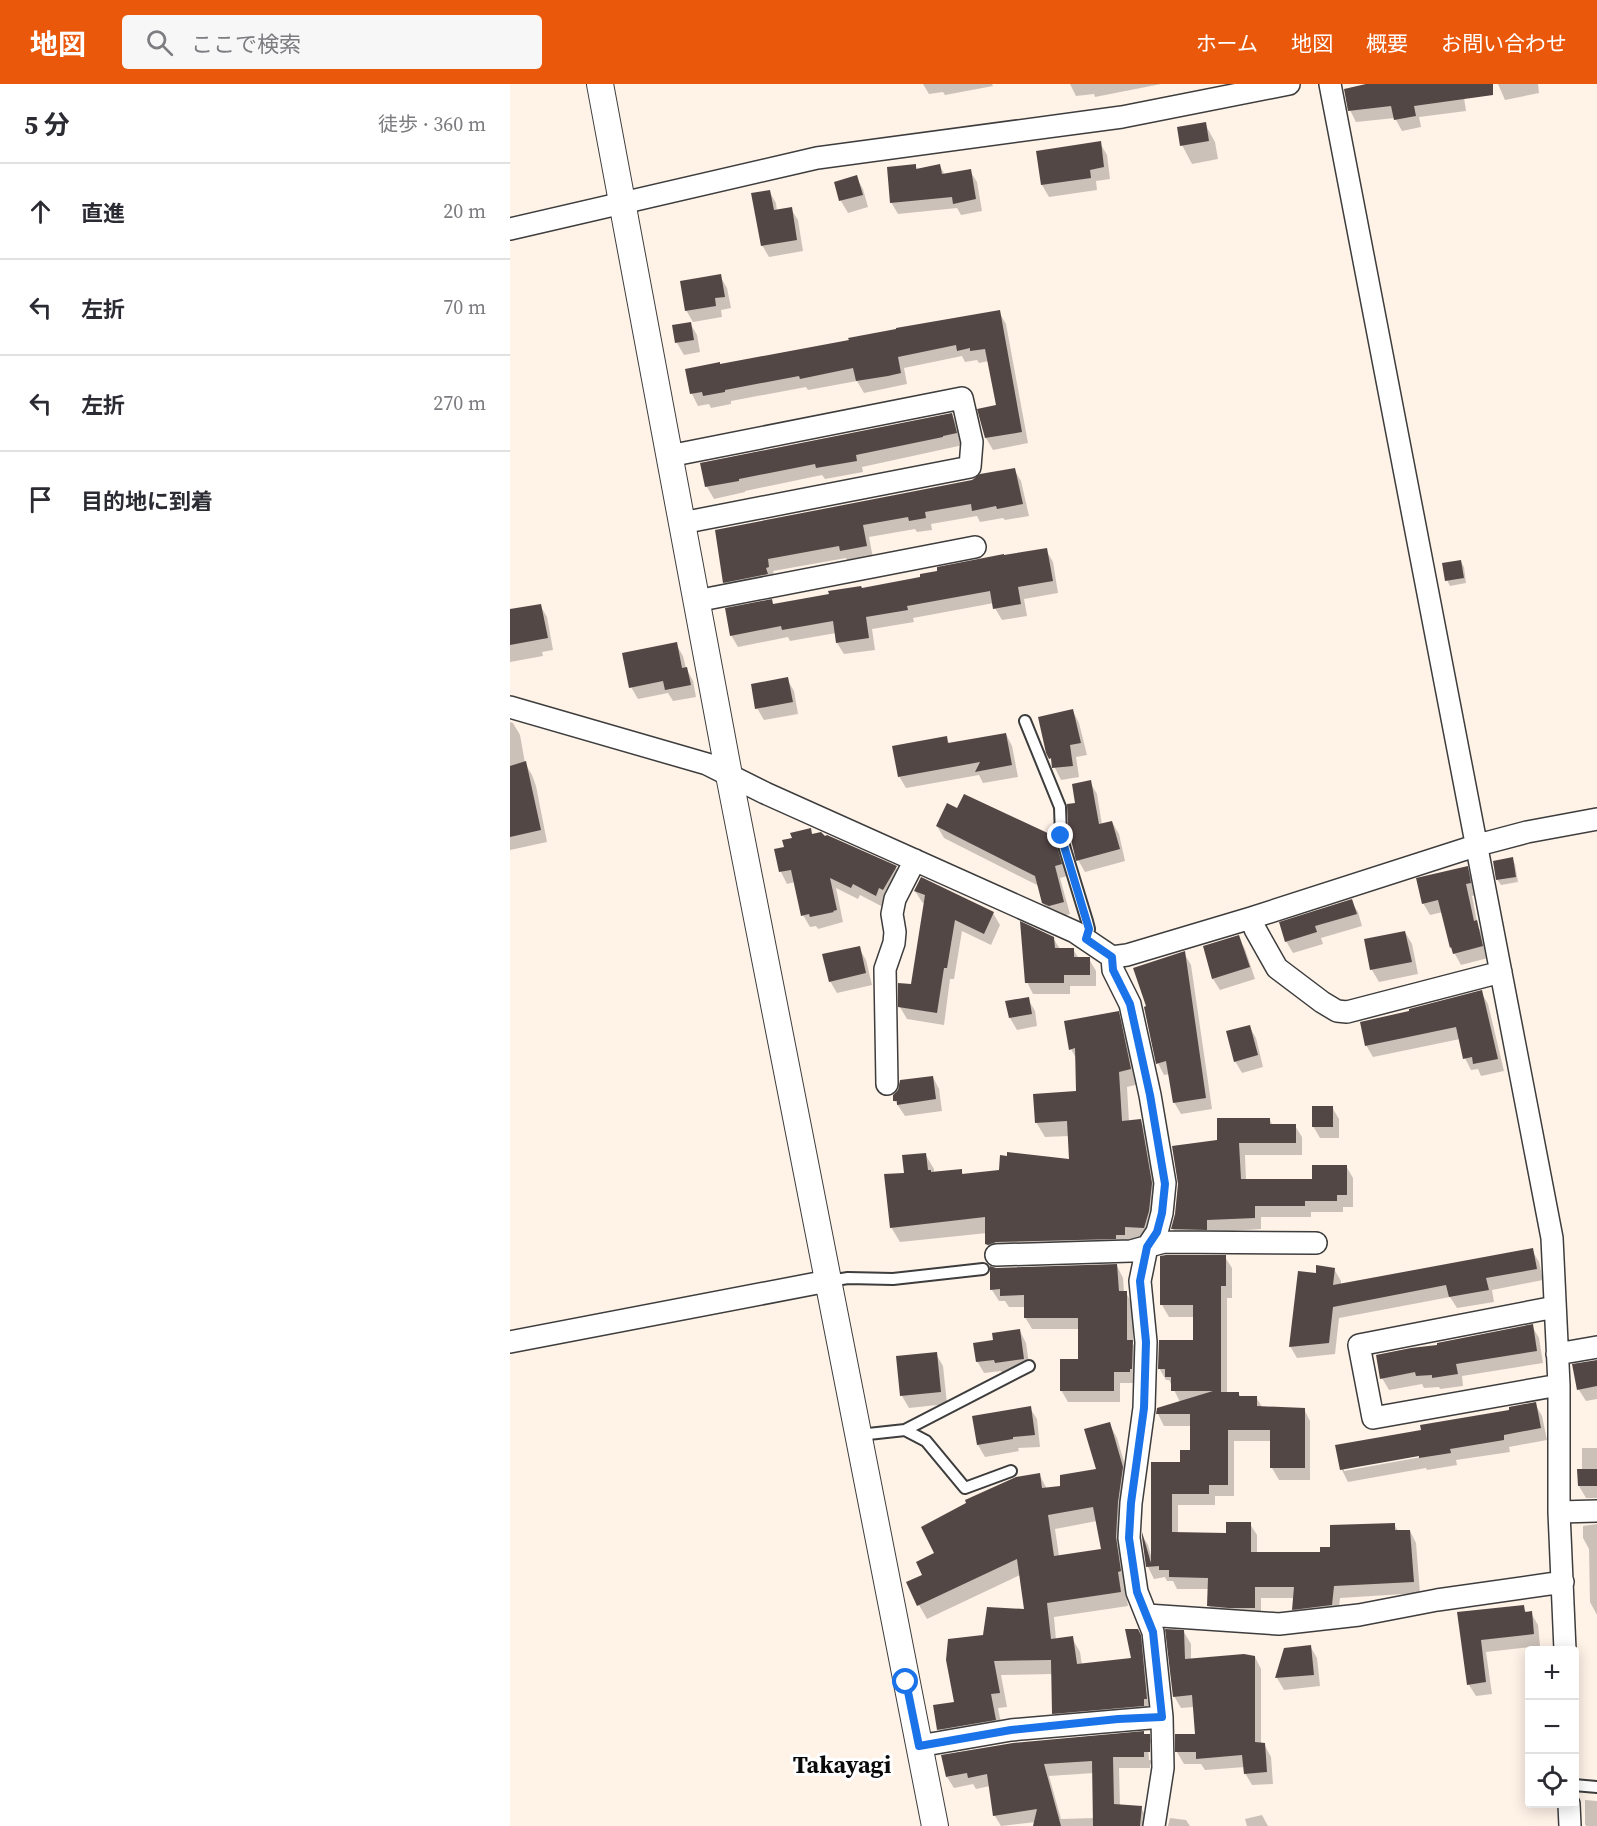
<!DOCTYPE html>
<html lang="ja">
<meta charset="utf-8">
<style>
body{margin:0;font-family:"Source Serif 4","Noto Sans JP",serif;background:#f7f7f7;color:#2b2b33}
.controls{position:absolute;right:18px;bottom:18px;display:grid;overflow:hidden;border-radius:6px;box-shadow:0 3px 15px #0003}
.controls button{width:54px;height:54px;display:grid;place-items:center;padding:0;border:0;border-bottom:2px solid #e1e1e2;background:#fff;color:#2b2b33;font:30px sans-serif}
.stop{position:absolute;width:18px;height:18px;margin:-14px;border:4px solid #1a73e8;border-radius:50%;background:#fff}
.stop.end{background:#1a73e8;border-color:#fff;box-shadow:0 2px 6px #0008}
.list{margin:0;padding:0;list-style:none}
h2{display:flex;justify-content:space-between;align-items:center;height:78px;margin:0;padding:0 24px;font-size:26px}
h2 small{font-size:20px;font-weight:400;color:#7c7c81}
.list li{display:grid;grid-template-columns:39px 1fr auto;gap:18px;align-items:center;box-sizing:border-box;height:96px;padding:0 24px;border-top:2px solid #e1e1e2}
.list b{display:block;font-size:22px;white-space:nowrap}
.list em{font-size:20px;font-style:normal;color:#7c7c81}
.icon{flex:none;width:33px;height:33px;fill:none;stroke:currentColor;stroke-width:2;stroke-linecap:round;stroke-linejoin:round}
.map{position:relative;flex:none;width:1087px;height:1742px;overflow:hidden}
header{display:flex;align-items:center;gap:36px;box-sizing:border-box;height:84px;padding:0 30px;background:#ea580c;color:#fff}
header strong{font-size:28px}
nav{display:flex;gap:33px;margin-inline-start:auto;font-size:21px}
.search{width:420px;height:54px;background:#f7f7f7;display:flex;align-items:center;gap:15px;box-sizing:border-box;padding:0 21px;border-radius:6px;color:#7c7c81;font-size:22px}
main{display:flex}
aside{flex:1;background:#fff}
.map>svg:first-child{display:block}
.shadow{fill:#0003;fill-rule:evenodd}
.building{fill:#534746;fill-rule:evenodd}
.lines{fill:none;stroke-linecap:round;stroke-linejoin:round}
.service-casing{stroke:#3d3d3d;stroke-width:14}
.minor-casing{stroke:#3d3d3d;stroke-width:24}
.tertiary-casing{stroke:#3d3d3d;stroke-width:28}
.service{stroke:#fff;stroke-width:10}
.minor{stroke:#fff;stroke-width:21}
.tertiary{stroke:#fff;stroke-width:26}
.route{stroke:#1a73e8;stroke-width:8}
.labels{text-anchor:middle;stroke-width:6;stroke-linejoin:round;paint-order:stroke}
.quarter-label{font-size:24px;font-weight:bold;fill:#0a0a0a;stroke:#fff}
</style>
<header>
<strong>地図</strong>
<div class="search"><svg class="icon" aria-label="search" viewBox="0 0 24 24"><circle cx="10" cy="10" r="6"/><path d="M15 15l6 6"/></svg>ここで検索</div>
<nav><a>ホーム</a><a>地図</a><a>概要</a><a>お問い合わせ</a></nav>
</header>
<main>
<aside>
<h2>5 分<small>徒歩 · 360 m</small></h2>
<ul class="list">
<li><svg class="icon" aria-label="ahead" viewBox="0 0 24 24"><path d="M12 20V5M6 11l6-6 6 6"/></svg><div><b>直進</b></div><em>20 m</em></li>
<li><svg class="icon" aria-label="left" viewBox="0 0 24 24"><path d="M17 20v-9H6M10 6l-5 5 5 5"/></svg><div><b>左折</b></div><em>70 m</em></li>
<li><svg class="icon" aria-label="left" viewBox="0 0 24 24"><path d="M17 20v-9H6M10 6l-5 5 5 5"/></svg><div><b>左折</b></div><em>270 m</em></li>
<li><svg class="icon" aria-label="arrive" viewBox="0 0 24 24"><path d="M6 21V4h12l-3 4 3 4H6"/></svg><div><b>目的地に到着</b></div></li>
</ul>
</aside>
<div class="map">
<svg width="1087" height="1742" viewBox="0 0 1087 1742">
<rect width="100%" height="100%" fill="#fff2e7"/>
<path class="shadow" d="M413,0H482L483,2L435,11L433,8L419,10Z
M651,0L585,13L584,10L566,12L560,0Z
M869,0H952L956,27L909,33L911,43L892,47L885,34L846,38L840,26Z
M988,0H1028L1029,9L995,16Z
M695,40L705,58L708,75L682,80L672,61Z
M590,59L597,71L600,95L586,97L587,106L539,113L532,101L528,68Z
M405,81L408,86L430,82L435,91L460,87L467,98L472,127L451,131L447,124L388,130L381,118Z
M346,93L353,105L358,123L338,129L331,117L326,99Z
M259,107L266,119L267,127L281,125L288,136L293,167L259,173L252,161Z
M210,192L217,204L221,224L211,226L212,233L183,238L176,226Z
M489,228L496,240L518,359L483,366L476,354L469,326L488,322L479,277L469,279L467,276L455,278L452,272L394,284L397,300L354,309L347,297L298,306L296,303L221,317V320L201,324L199,320L188,322L182,310L177,286L210,282Z
M180,239L187,251L190,268L174,271L167,259Z
M442,331L448,343L453,361L352,383L353,388L315,395L312,391L235,407V408L204,415L197,403L192,380Z
M504,385L511,397L519,432L495,436L493,434L470,438L467,432L421,440L422,446L407,448L405,445L359,453L363,474L339,479L336,474L263,487L265,495L221,510L214,498L206,447L463,397Z
M536,466L543,478L548,509L514,515L517,532L492,536L485,524L484,519L403,534L404,538L362,545L365,566L334,570L327,559L326,549L280,557L278,553L228,563L221,551L261,517L264,522L352,506Z
M951,478L954,483L956,499L940,502L937,496Z
M30,521L37,533L43,566L32,568L33,572L0,578V527Z
M166,560L173,572L176,584L183,597L186,613L163,617L158,609L128,615L121,603Z
M277,595L284,607L288,630L254,636L247,624Z
M563,627L569,639L577,671L566,673L569,693L551,696L540,674Z
M0,638L3,639L10,651L15,679L22,691L26,702L37,758L0,766Z
M496,650L502,662L508,693L473,699L469,691L396,704L389,692L436,654L440,660Z
M580,698L587,710L592,741L602,738L609,750L615,777L575,788L568,776L567,720Z
M427,742L542,753L550,766L557,792L550,794L560,830L547,834L540,831L533,819L529,802L434,754Z
M300,746L303,752L317,753L386,784L393,795L376,815L373,823L350,811L348,815L326,804L333,838L308,845L306,842L300,843L293,831L285,798L277,800L271,788L276,764L283,755Z
M1002,775L1005,780L1008,798L991,801L987,795Z
M957,784L964,796L967,811L962,812L968,843L973,850L978,874L951,881L941,863L933,828L920,831L913,819Z
M405,807L483,829L490,841L481,861L452,847L444,895H440L434,941L397,935L390,923L402,902L415,820L412,818Z
M841,817L848,828L852,842L811,854L813,860L783,869L776,857Z
M895,848L902,860L908,890L869,898L862,886L856,856Z
M728,853L735,865L745,895L710,906L703,895L695,863Z
M543,854L550,865H563L569,875H579L586,887V902H560V910H523L517,898Z
M349,864L356,876L362,901L327,909L320,897Z
M674,869L681,881L702,1025L671,1030L664,1018L660,990L654,991L648,979Z
M971,908L978,920L994,987L971,992L968,985L961,986L955,974L950,955L863,973L856,961L901,928Z
M518,915L525,927L527,942L507,946L500,934Z
M608,929L616,944L629,1000L617,1003L619,1038L630,1036L639,1051L650,1115L643,1157L485,1175L477,1160V1149L390,1158L381,1143L396,1090L415,1070L424,1085V1089L451,1086L454,1092L561,1077L560,1052L535,1053L526,1038L568,1009L567,976L561,965Z
M739,942L746,954L753,983L732,989L725,977Z
M423,993L429,1005L432,1027L395,1032L385,1017Z
M822,1023L829,1035V1054H810L803,1042Z
M760,1036L763,1042H785L792,1053V1071H735L736,1096H804L836,1082L843,1094V1123H833V1128H801V1133H751V1145L703,1148L669,1157L663,1145L666,1131L709,1058Z
M1022,1166L1029,1178L1033,1196L982,1206L984,1218L947,1224L940,1213L829,1234L825,1270L787,1274L780,1262L807,1191L824,1185L831,1197V1201Z
M652,1173H715L722,1184V1214H717V1309H728L731,1313H746L752,1323L794,1325L800,1337V1396H769L762,1384V1357H724V1412H705V1421H668V1450L718,1451L740,1440L747,1451V1470H812L884,1440L888,1447H900L906,1459L910,1509L830,1514L828,1533L790,1537L784,1525L785,1514H751V1535L706,1534L699,1522V1505H667L663,1497H657L655,1493L644,1495L638,1483L633,1453L638,1461L642,1475L643,1379H672L681,1367V1342H654L648,1330L670,1318L659,1296H656L649,1284L684,1258V1233H659L652,1221Z
M607,1182L613,1194L614,1209H616L623,1221V1260L629,1270L626,1299H610V1318H558L551,1306L569,1276V1245H522L515,1233V1223H499L495,1217H489L482,1206L486,1185Z
M1022,1242L1029,1254L1033,1279L952,1292L953,1302L930,1305L929,1303L914,1304L912,1300L879,1306L872,1294L929,1263Z
M510,1247L516,1259L520,1287L493,1290L491,1287L474,1289L467,1277L485,1257Z
M426,1270L433,1282L437,1320L399,1324L392,1312L388,1274Z
M1087,1277V1315L1076,1317L1069,1306L1064,1281Z
M1025,1320L1032,1332L1037,1356L999,1363L1000,1368L946,1376L947,1381L917,1386L916,1384L838,1398L832,1386L827,1362L912,1347V1343L1001,1327L1000,1324ZM916,1369L917,1372L834,1387V1384Z
M520,1324L527,1335L530,1363L508,1364L509,1367L475,1373L468,1361L463,1333Z
M599,1339L607,1354L620,1398L618,1501L615,1502L618,1522L544,1533L546,1556L562,1554L570,1568L572,1581L623,1575L627,1546L635,1560L644,1629L552,1643L544,1629L543,1590L491,1591L497,1623L488,1624L493,1650L437,1659L429,1645L446,1619L474,1553L516,1526L510,1491L417,1535L409,1521L414,1491L426,1470L529,1390L537,1405L551,1404L588,1386ZM587,1437L593,1466L549,1472L545,1445Z
M1072,1364H1087V1414H1076L1069,1402L1072,1386Z
M1087,1440V1531L1080,1518L1079,1465L1073,1454V1442Z
M1013,1523L1017,1529H1021L1028,1541L1030,1562L976,1568L982,1610L966,1612L959,1601L949,1530Z
M674,1548L681,1560V1576L745,1573L751,1585V1660H754L761,1673L763,1700L742,1701L735,1689V1683L695,1686L691,1680H674L667,1668V1652H686L684,1623L671,1624L664,1612Z
M800,1562L807,1574L810,1602L774,1606L767,1594L775,1565Z
M635,1652H639L645,1663L646,1680H640V1684H609L610,1722L631,1724L638,1735L639,1742H525L526,1738L491,1742L485,1732L480,1702L466,1705L463,1700L444,1704L437,1693ZM638,1659H641L642,1676H639ZM584,1689V1734L551,1735L539,1692Z
M1075,1716L1087,1717V1742H1076L1075,1740Z
M752,1731L758,1742H737L735,1735Z
M660,1734L676,1736L680,1742H658Z"/>
<path class="building" d="M856,0H983V11L904,22L906,32L884,36L881,22L838,27L834,5Z
M696,38L699,57L670,62L667,43Z
M591,57L594,83L580,86L581,94L531,101L526,67Z
M406,80V85L430,80L432,90L461,85L466,115L443,120L442,113L380,119L377,83Z
M347,91L353,111L329,117L324,98Z
M260,106L264,126L282,123L287,156L251,162L241,109Z
M211,190L215,213L205,214L206,222L175,227L170,197Z
M490,226L512,348L475,354L467,325L486,321L475,265L460,267V264L447,267L446,261L388,273L391,289L378,292L346,297L343,284L290,295L289,292L215,306V308L193,312L192,308L180,310L175,285L210,278V280L339,256L338,254L386,245V244Z
M181,238L184,256L165,259L162,241Z
M442,329L447,349L433,352V353L346,371L347,377L306,384L305,380L229,395V397L195,403L190,379Z
M505,384L513,420L487,425L486,422L462,427L461,420L415,428L416,434L399,437L398,433L353,441L357,462L330,467L329,462L258,475L259,483L256,484L258,490L213,499L205,446L462,396L470,390Z
M537,464L543,497L508,503L511,520L483,525L480,507L397,522L398,526L356,533L359,554L326,559L323,537L272,546L271,542L220,552L215,524L262,515L263,520L319,510L318,507L351,502L352,504L410,493V490L427,487V483L494,470V471Z
M951,476L954,494L935,497L932,479Z
M31,520L38,554L0,561V525Z
M167,558L172,584L177,583L181,601L155,606L153,597L119,604L112,569Z
M278,593L283,618L245,625L241,600Z
M563,625L571,659L560,661L563,682L542,684L541,674L539,675L536,669L528,633Z
M496,649L502,681L465,688L470,678L388,693L382,662L437,652L438,659Z
M16,677L31,746L0,753V682Z
M581,696L589,740L602,737L610,765L566,777L558,742L557,720L565,719L562,700Z
M454,710L544,752L552,780L545,782L554,818L539,822L532,819L525,792L426,742L437,719L447,724Z
M301,744L302,750L311,748L315,752L317,751L387,782L373,806L369,804L366,812L343,800L341,804L320,794L327,826L323,827L324,828L300,833L299,830L291,832L281,786L269,788L264,765L274,763L272,756L282,754L280,749Z
M1003,773L1006,793L986,796L983,777Z
M958,782L961,799L956,800L964,837L967,836L973,862L943,870L941,863L940,864L928,816L912,820L906,794Z
M411,793L484,828L474,850L445,836L437,884H434L427,929L388,923V899L401,900L415,811L404,807Z
M842,815L847,830L805,842L807,848L775,858L769,838Z
M510,837L544,853L545,864H564V873H580V891H554V899H515Z
M895,847L902,878L860,886L854,855Z
M729,851L740,883L702,895L693,862Z
M350,862L356,889L319,898L312,870Z
M675,867L696,1014L663,1019L656,977L646,980L634,923L636,922L623,884Z
M972,906L988,975L963,980L962,973L953,975L946,943L855,962L850,938L899,927V925Z
M519,913L522,930L499,934L495,917Z
M609,927L621,985L609,988L612,1037L631,1035L642,1099L639,1127L634,1144L615,1143V1151H606V1155L486,1158L478,1161L475,1160V1133L380,1144L374,1090L394,1089L392,1071L416,1069L418,1086H421V1088L452,1085V1090L489,1086L490,1071L497,1072V1068L559,1075L557,1037L525,1039L523,1010L566,1007L565,964L559,966L554,937Z
M740,941L748,971L724,978L716,947Z
M423,992L426,1015L387,1021V1017H383V1011L388,1006L390,996Z
M802,1022H823V1043H802Z
M707,1034H760V1040H786V1059H729L731,1095H802V1081H837V1111H827V1117H795V1122H745V1134L697,1136V1146L661,1145L665,1130L668,1100L662,1062L707,1056Z
M1023,1164L1027,1185L976,1194L979,1206L939,1213L936,1201L823,1223L819,1259L779,1263L788,1187L806,1189V1181L825,1184L823,1201Z
M656,1171H716V1202H711V1308H729V1312H747V1322L795,1324V1384H760V1346H718V1401H699V1410H662V1448L716,1449V1438H741V1468H810V1463H820V1441L885,1439V1446H900L904,1498L824,1502L822,1521L782,1526L784,1503H745V1524H719L697,1522L698,1494L659,1493V1486H649V1482L636,1483L632,1453V1448L641,1479V1378H670V1366H680V1330H646L647,1324L703,1307H661V1293H655V1285H648L649,1256H683V1221H650V1172Z
M607,1180L609,1207H617V1256H623L622,1285H620V1288H604V1307H550V1275H568V1234H514V1211L490,1212V1205L480,1206V1182L486,1184Z
M1023,1240L1027,1267L946,1280L948,1290L922,1294V1291L906,1292L905,1288L870,1295L866,1271L901,1264L927,1261V1259Z
M510,1245L514,1275L485,1279L484,1276L466,1278L463,1259L483,1256L482,1249Z
M427,1268L431,1308L390,1312L386,1272Z
M1087,1276V1302L1067,1306L1062,1280Z
M1026,1318L1031,1344L994,1351V1356L940,1365L941,1369L909,1374V1372L830,1386L825,1361L911,1346L910,1341L999,1326V1323Z
M521,1322L525,1351L503,1353V1355L467,1361L462,1332Z
M600,1338L613,1383L608,1418L606,1453L611,1487L608,1488L611,1508L537,1519L541,1555L563,1552L567,1580L621,1574L615,1545H628L631,1551L637,1615H634V1622L542,1630L541,1576L484,1577L490,1609L481,1610L486,1636L427,1646L423,1621L444,1618L436,1576L438,1555L473,1551L477,1523L514,1525L507,1475L407,1522L396,1498L412,1491L406,1478L424,1469L411,1443L456,1419L455,1416L506,1393L530,1389L532,1404L550,1402V1391L586,1385L574,1345ZM583,1423L591,1465L544,1472L538,1431Z
M1067,1385H1087V1402H1068Z
M1014,1521L1015,1528L1022,1527L1024,1550L971,1556L976,1598L957,1601L947,1528Z
M655,1545L674,1546L675,1575L734,1570L745,1572V1658L755,1659L757,1688L734,1690L732,1671L686,1675V1668H665V1650H685L682,1611L663,1613Z
M801,1561L804,1591L765,1594L774,1564Z
M634,1647V1650H640V1668H634V1673H603L604,1720L632,1722L630,1742H583L582,1677L534,1680L551,1742H523L527,1725L483,1732L477,1690L458,1694L457,1689L436,1693L431,1671L503,1659Z"/>
<g class="lines">
<g class="service-casing">
<path id="service" d="M515,637L550,723L551,752L577,837L579,845L576,855
M319,1197L338,1194L383,1195L473,1185
M395,1346L519,1282
M349,1351L395,1346L416,1357L455,1404L501,1387
M1064,1701L1087,1703"/>
</g>
<g class="minor-casing">
<path id="minor" d="M820,0L1042,1154L1049,1301V1428L1055,1566
M0,145L307,74L612,33L779,0
M159,372L452,314L462,358L460,383L172,439
M186,517L465,463
M0,623L197,680L255,709L565,848L602,873L603,886L620,920L640,1011L655,1099L652,1129L647,1148L637,1163L630,1197L636,1258L634,1324L621,1419L619,1454L627,1508L643,1548L652,1633L653,1684L644,1742
M741,834L745,845L767,884L812,918L827,927L837,928L991,888
M602,873L617,871L741,834L968,761L1017,748L1087,735
M377,1000L375,885L384,859L385,848L382,830L385,815L405,776
M486,1171L621,1167L654,1158L806,1159
M1045,1223L849,1261L863,1334L1049,1301
M0,1258L318,1197
M1047,1270L1087,1263
M1049,1428L1087,1427
M637,1531L769,1540L849,1531L927,1516L1053,1498
M409,1662L501,1646L652,1633
M1059,1720L1060,1742"/>
</g>
<g class="tertiary-casing">
<path id="tertiary" d="M90,0L219,691L425,1742"/>
</g>
<use href="#service" class="service"/>
<use href="#minor" class="minor"/>
<use href="#tertiary" class="tertiary"/>
</g>
<g class="lines">
<path class="route" d="M396,1598L409,1662L501,1646L608,1635L652,1633L643,1548L627,1508L619,1454L621,1419L634,1324L636,1258L630,1197L637,1163L647,1148L652,1129L655,1100L640,1011L620,920L603,886L602,873L576,855L579,845L551,752"/>
</g>
<g class="labels">
<g class="quarter-label">
<text x="332" y="1689">Takayagi</text>
</g>
</g>
</svg>
<div class="controls">
<button>+</button>
<button>−</button>
<button><svg class="icon" aria-label="locate" viewBox="0 0 24 24"><circle cx="12" cy="12" r="6"/><path d="M12 2v4M12 18v4M2 12h4M18 12h4"/></svg></button>
</div>
<div class="stop" style="left:396px;top:1598px"></div>
<div class="stop end" style="left:551px;top:752px"></div>
</div>
</main>
